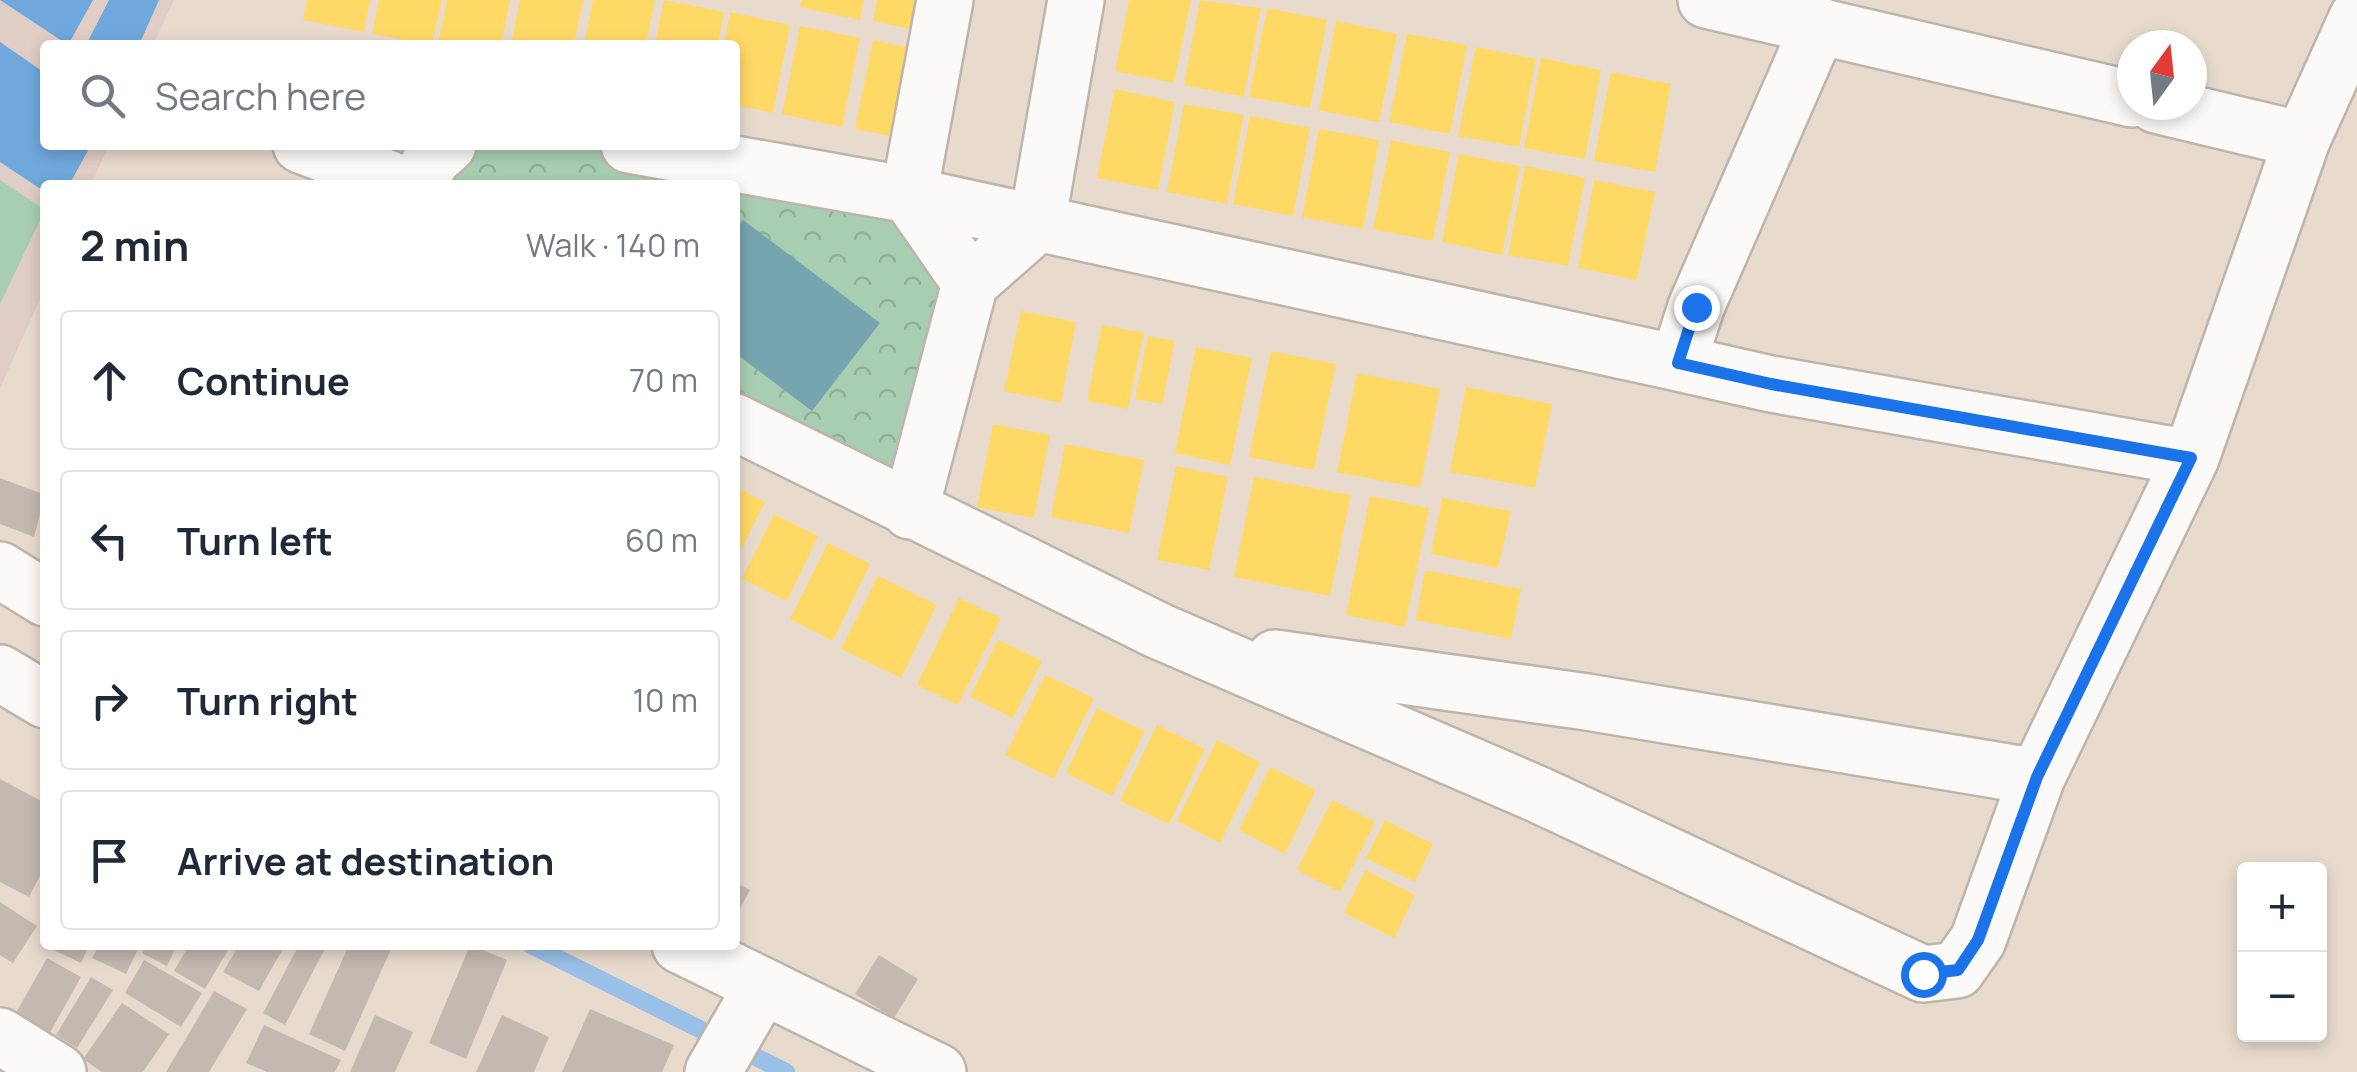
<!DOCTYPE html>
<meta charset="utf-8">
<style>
body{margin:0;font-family:Manrope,sans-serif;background:#f2f2f3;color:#1f2937}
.controls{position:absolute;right:30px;bottom:30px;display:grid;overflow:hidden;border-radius:10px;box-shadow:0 5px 15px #0003}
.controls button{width:90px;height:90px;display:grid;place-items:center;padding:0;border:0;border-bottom:2px solid #e0e1e3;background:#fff;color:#1f2937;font:50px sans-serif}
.compass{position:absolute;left:2117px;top:30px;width:90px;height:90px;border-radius:50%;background:#fff;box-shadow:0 5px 15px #0003;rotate:15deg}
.stop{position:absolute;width:30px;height:30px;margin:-22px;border:8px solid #1a73e8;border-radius:50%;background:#fff}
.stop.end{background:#1a73e8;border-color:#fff;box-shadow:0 2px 10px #0008}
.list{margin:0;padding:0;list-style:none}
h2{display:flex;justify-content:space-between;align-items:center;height:130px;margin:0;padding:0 40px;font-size:42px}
h2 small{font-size:32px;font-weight:400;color:#747a83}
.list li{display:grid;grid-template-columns:65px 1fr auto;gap:30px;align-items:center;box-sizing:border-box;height:140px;margin:0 20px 20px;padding:0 20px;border:2px solid #e0e1e3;border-radius:10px}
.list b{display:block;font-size:38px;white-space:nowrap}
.list em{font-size:32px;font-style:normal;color:#747a83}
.icon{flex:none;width:55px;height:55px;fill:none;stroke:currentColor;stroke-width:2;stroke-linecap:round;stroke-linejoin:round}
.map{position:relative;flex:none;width:2357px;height:1072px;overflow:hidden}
.search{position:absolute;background:#fff;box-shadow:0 5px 15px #0003;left:40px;top:40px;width:700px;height:110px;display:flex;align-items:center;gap:25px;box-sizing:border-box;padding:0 35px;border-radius:10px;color:#747a83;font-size:38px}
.panel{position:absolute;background:#fff;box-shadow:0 5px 15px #0003;left:40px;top:180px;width:700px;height:770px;border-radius:10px}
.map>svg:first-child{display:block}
.education{fill:#e0cdc5}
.park{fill:url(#park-crowns)}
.pitch{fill:#a8ceb2}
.homes{fill:#ffd966}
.schools{fill:#6fa8dc}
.public{fill:#76a5af}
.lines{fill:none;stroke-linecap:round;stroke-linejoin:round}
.stream{stroke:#99c0e6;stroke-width:18}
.building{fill:#c4b9b1}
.minor-casing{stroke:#beb4ab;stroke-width:60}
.tertiary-casing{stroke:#beb4ab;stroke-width:60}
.minor{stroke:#fcfaf8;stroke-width:55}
.tertiary{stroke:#fcfaf8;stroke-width:55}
.route{stroke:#1a73e8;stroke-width:12}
</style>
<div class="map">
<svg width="2357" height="1072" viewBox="0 0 2357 1072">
<defs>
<pattern id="park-crowns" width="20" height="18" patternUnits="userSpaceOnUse" patternTransform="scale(2.5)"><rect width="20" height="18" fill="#a8ceb2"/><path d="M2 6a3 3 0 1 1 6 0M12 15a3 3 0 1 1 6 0" fill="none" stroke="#90b098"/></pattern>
</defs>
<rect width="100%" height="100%" fill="#e8dbce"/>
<path class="education" d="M0,0H174L153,45H45V145H109L91,185H45V288L0,388Z"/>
<path class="park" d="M474,145H566L907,200L958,273L900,505L735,415V185H446Z"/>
<path class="pitch" d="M0,180L45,210L0,304Z"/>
<path class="homes" d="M307,0H370L364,32L303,20Z
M379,0H442L432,45L372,34Z
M447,0H510L501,45H438Z
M520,0H583L574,45H511Z
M593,0H655L646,45H584Z
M664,0L724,12L718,45H655Z
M802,0H864L860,20L800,7Z
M877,0H940L933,34L873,21Z
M1129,0H1191L1174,83L1115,71Z
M1200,0L1261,8L1244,97L1184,85Z
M1267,8L1327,20L1310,108L1249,97Z
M730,12L790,25L773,113L735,105V45H724Z
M1336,21L1397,34L1379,122L1319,110Z
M800,26L860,38L842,127L782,114Z
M1407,34L1467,45L1450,134L1389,122Z
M873,40L933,53L915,141L855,129Z
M1476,47L1536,59L1519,147L1458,136Z
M1541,58L1601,70L1585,159L1524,148Z
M1611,72L1671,84L1655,172L1594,161Z
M1115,89L1175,102L1158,190L1097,178Z
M1184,104L1244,115L1227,204L1167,192Z
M1250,116L1310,128L1293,216L1233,204Z
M1319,129L1379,140L1363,229L1302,217Z
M1391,140L1450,152L1433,241L1373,229Z
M1459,154L1520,166L1502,255L1442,242Z
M1525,166L1585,178L1568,266L1508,255Z
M1594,180L1655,192L1637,280L1578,268Z
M1021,311L1076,322L1061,403L1004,391Z
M1102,325L1144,333L1128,409L1087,401Z
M1148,336L1175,341L1162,404L1135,399Z
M1196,347L1252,358L1230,465L1175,453Z
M1271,351L1336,364L1314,470L1249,457Z
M1357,373L1440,389L1420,488L1337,472Z
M1466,387L1552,404L1535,488L1450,472Z
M993,424L1050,435L1034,518L977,507Z
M1065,444L1144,460L1129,533L1051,517Z
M1176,466L1228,477L1209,570L1157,560Z
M1254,477L1351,495L1330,596L1234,577Z
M735,487L765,502L735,562Z
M1370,496L1429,508L1405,627L1346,615Z
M1442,498L1511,511L1498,568L1431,554Z
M774,514L818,536L787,601L742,579Z
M828,543L870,564L833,641L790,619Z
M1425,570L1521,589L1511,639L1416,620Z
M878,576L937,605L901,678L841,649Z
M959,598L1001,618L958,705L917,685Z
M998,640L1042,661L1013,718L970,697Z
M1045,675L1094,698L1054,779L1005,755Z
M1097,708L1145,731L1112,796L1066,773Z
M1157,725L1205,749L1169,824L1120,801Z
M1217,740L1260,762L1220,843L1177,821Z
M1270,767L1316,790L1285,854L1239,830Z
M1332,800L1375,822L1340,892L1297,870Z
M1385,820L1433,844L1415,882L1366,858Z
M1365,870L1415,895L1394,938L1344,913Z"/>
<path class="schools" d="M0,0H93L68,45Z
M109,0H159L139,45H86Z
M0,42L45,73V145H91L69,185H45V192L0,162Z"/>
<path class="public" d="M743,220L880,323L812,411L735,353V230Z"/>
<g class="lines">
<path class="stream" d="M531,945L786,1072"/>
</g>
<path class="building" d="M0,478L45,495L34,537L0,524Z
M0,779L45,803V866L29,897L0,882Z
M735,882L750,890L735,918Z
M0,902L37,926L13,963L0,955Z
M43,945H89L81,963Z
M99,945H140L126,974L92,958Z
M146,945H177L167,966L142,953Z
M189,945H231L205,989L174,971Z
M239,945H285L259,991L223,972Z
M299,945H327L285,1025L263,1013Z
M349,945H393L345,1051L309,1034Z
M470,945L507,960L466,1059L429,1043Z
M879,955L918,979L894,1018L855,994Z
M47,958L81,977L47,1038L12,1020Z
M144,960L202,993L181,1027L125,993Z
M91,977L113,990L77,1048L56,1035Z
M214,991L247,1009L209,1072H166Z
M122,1003L169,1034L143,1072H102L83,1059Z
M590,1009L674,1045L662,1072H562Z
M375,1015L413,1032L395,1072H350Z
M502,1015L549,1037L534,1072H476Z
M264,1025L341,1060L335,1072H267L246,1063Z"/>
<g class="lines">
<g class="minor-casing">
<path id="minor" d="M945,0L909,195L970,283
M1706,0L2132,99
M2156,105L2302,140
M301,145L405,185
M629,145L909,195L1678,363L1696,307L1819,25
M421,185L430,161L448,145
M1678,363L1771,384L2191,458
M735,422L1159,631L1537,794L1923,974L1957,970L1978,940L2037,777L2191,458L2302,140L2357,18
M910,511L970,283L1037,224L1076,0
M1275,658L1587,702L2037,777
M0,673L45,700
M0,1036L58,1072
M713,1072L762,987"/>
</g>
<g class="tertiary-casing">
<path id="tertiary" d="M0,570L45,598
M680,945L938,1072"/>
</g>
<use href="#minor" class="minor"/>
<use href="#tertiary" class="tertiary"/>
</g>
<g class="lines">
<path class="route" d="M1696,307L1678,363L1771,384L2191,458L2037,777L1978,940L1958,970L1923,974"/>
</g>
</svg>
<div class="controls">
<button>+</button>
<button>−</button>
</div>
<svg class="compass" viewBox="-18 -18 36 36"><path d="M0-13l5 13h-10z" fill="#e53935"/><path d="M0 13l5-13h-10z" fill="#747a83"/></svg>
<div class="stop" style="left:1923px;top:974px"></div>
<div class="stop end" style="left:1696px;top:307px"></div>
<div class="search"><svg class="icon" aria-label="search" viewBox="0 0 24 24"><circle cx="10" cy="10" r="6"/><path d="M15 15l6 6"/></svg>Search here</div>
<section class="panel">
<h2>2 min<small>Walk · 140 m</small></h2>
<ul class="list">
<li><svg class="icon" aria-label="ahead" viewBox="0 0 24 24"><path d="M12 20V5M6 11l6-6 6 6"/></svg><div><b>Continue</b></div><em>70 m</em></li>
<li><svg class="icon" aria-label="left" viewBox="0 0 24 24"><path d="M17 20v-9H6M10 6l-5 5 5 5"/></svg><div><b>Turn left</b></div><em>60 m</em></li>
<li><svg class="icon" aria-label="right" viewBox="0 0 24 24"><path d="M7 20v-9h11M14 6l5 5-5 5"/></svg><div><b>Turn right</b></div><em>10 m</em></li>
<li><svg class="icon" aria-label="arrive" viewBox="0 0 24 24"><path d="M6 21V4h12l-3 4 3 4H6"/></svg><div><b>Arrive at destination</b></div></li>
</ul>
</section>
</div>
